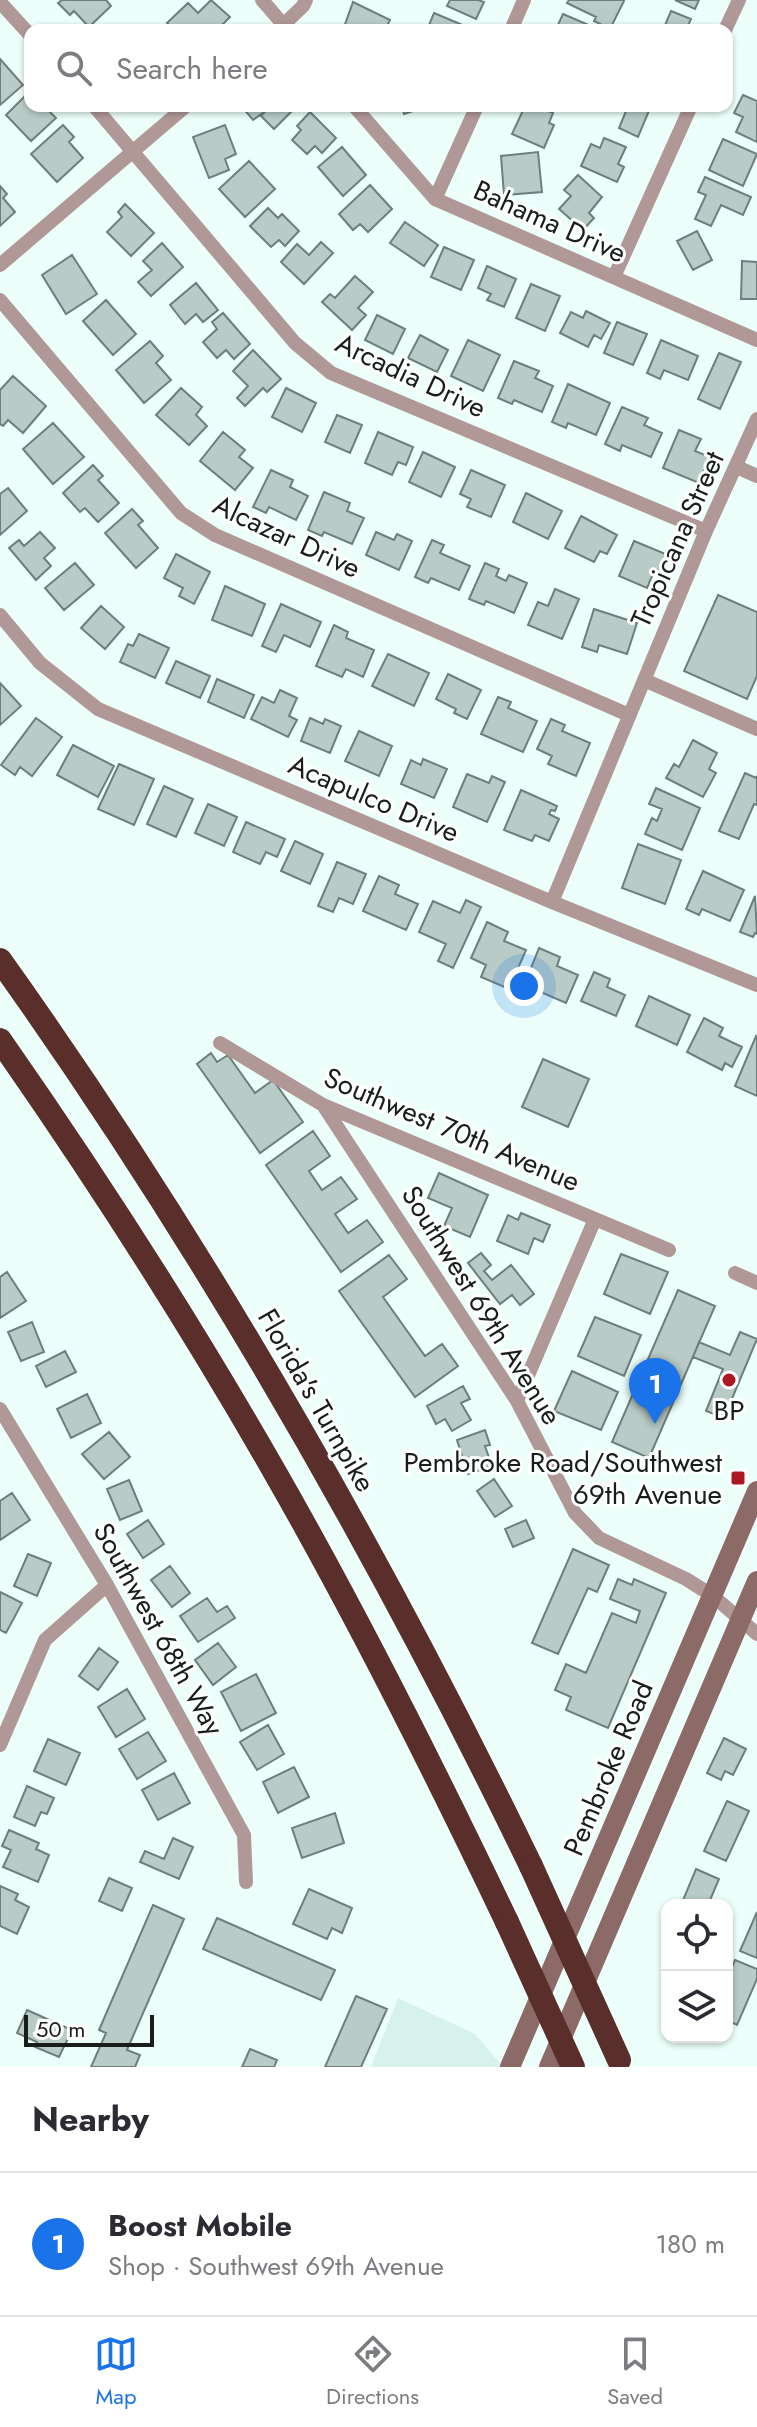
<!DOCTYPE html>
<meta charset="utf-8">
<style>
body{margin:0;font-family:Jost,sans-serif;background:#f2f2f3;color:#2b2b33}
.controls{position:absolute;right:24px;bottom:24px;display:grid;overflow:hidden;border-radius:16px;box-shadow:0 2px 6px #0004}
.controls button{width:72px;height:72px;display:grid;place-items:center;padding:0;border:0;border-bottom:2px solid #e1e1e2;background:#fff;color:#2b2b33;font:40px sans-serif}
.scale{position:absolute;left:24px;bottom:20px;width:130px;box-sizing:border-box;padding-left:8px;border:4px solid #171e1c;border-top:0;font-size:22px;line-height:28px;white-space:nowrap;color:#171e1c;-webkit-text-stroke:6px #fff;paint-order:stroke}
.you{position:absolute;left:524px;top:986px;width:28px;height:28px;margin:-20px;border:6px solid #fff;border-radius:50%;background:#1a73e8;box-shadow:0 0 0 12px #1a73e833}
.badge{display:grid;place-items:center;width:52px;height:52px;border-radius:50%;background:#1a73e8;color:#fff;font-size:26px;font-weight:700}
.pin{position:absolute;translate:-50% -66px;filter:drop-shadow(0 2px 4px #0008)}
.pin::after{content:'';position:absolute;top:42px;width:28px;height:24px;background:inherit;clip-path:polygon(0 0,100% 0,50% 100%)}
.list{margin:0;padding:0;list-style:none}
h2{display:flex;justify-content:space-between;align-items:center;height:104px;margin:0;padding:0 32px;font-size:34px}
h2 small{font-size:26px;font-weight:400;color:#7c7c81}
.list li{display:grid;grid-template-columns:52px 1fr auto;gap:24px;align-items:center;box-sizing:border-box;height:144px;padding:0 32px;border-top:2px solid #e1e1e2}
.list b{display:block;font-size:30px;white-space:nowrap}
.list p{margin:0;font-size:26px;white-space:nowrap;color:#7c7c81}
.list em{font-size:26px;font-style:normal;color:#7c7c81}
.icon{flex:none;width:44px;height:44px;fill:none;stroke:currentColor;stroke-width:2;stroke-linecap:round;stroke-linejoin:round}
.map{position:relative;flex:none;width:757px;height:2067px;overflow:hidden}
.search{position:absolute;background:#fff;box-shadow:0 2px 6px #0004;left:24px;right:24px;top:24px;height:88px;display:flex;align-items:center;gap:20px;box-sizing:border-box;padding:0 28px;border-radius:16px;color:#7c7c81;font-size:30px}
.sheet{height:248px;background:#fff}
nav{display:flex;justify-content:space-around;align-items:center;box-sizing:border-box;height:112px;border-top:2px solid #e1e1e2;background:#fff;font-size:22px;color:#7c7c81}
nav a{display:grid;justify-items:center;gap:4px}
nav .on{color:#1a73e8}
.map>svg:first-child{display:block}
.built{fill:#d7f2ec}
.building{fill:#b9cbc7;stroke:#6e7f7b;stroke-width:2}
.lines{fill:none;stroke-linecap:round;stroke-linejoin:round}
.street{stroke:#b09896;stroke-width:14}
.secondary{stroke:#8c6a67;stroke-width:20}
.highway{stroke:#592e2b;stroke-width:24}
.highway-bridge{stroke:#592e2b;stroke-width:24}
.poi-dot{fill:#ac1822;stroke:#fff;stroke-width:3}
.labels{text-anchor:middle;stroke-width:6;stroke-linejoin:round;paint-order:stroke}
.street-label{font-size:28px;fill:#171e1c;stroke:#fff}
.poi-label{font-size:28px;fill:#171e1c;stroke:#fff}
</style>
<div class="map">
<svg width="757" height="2067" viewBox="0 0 757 2067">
<rect width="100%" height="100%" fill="#ecfffa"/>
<path class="built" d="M398,1998L475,2034L503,2067H371Z"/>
<path class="building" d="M62,0H106L111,6L89,27L74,11L70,15L58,3Z
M211,0L230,17L217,30H174L167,23L188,3L198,13Z
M450,0H478L484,2L476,19L447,6Z
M569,0H622L624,1L610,29L594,21L596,17L567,3Z
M675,0H699L695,9Z
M353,2L390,20L385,30H343Z
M671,11L691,19L686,30H663Z
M434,13L465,26L463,30H427Z
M563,14L591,26L589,30L556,29Z
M0,59L23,85L0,105Z
M30,91V106H44L56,118L31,141L6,115Z
M743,95L757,101V142L736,132L743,117L734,113Z
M259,106L264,112L253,120L242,107Z
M268,106H297L274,129L261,116L269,107Z
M402,106H429L404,114Z
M525,106H537L553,113L549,123L554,125L544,148L512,134Z
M628,106H651L638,137L619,128Z
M310,112L336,138L322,153L315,146L307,154L292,140L301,130L297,126Z
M63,125L74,137L69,142L83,158L57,182L31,154Z
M225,125L236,154L225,159L229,170L209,178L193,137Z
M604,138L626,147L618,164L624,167L617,182L581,166L591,144L600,148Z
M723,139L757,154L743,186L709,170Z
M342,147L366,175L343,196L318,167Z
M538,152L542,192L504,195L501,156Z
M249,161L275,189L245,217L219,189Z
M578,175L602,197L589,213L594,218L583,230L559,209L571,196L564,190Z
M705,177L751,197L743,215L721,205L711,226L695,219L706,195L698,192Z
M370,185L392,209L368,232L360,224L353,230L339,214Z
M0,186L7,194L3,198L15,212L0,226Z
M125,204L154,233L131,256L107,232L122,217L118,212Z
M268,208L278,218L282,214L299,231L285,246L279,240L271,247L250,226Z
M405,222L438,245L424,266L390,243Z
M697,231L712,260L693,270L677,241Z
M321,242L333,253L304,284L281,262L297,244L309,255Z
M162,243L183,267L151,296L138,282L152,270L143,261Z
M444,247L474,260L461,290L431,277Z
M72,255L97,294L66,314L42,275Z
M742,261L757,262V299H741Z
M487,266L516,279L504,307L487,300L491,294L478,288Z
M355,276L373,292L358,308L366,315L352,330L322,302L330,294L335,298Z
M196,283L218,310L203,322L196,314L185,324L170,305Z
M531,284L560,296L545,331L516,318Z
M106,300L136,334L113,355L83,321Z
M586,311L610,323L601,339L594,335L588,347L560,333L571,312L583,318Z
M223,313L250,344L234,359L226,350L217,358L203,342L217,329L212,322Z
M377,315L405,329L393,354L365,340Z
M617,322L647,334L633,365L604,353Z
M420,335L448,350L437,372L408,358Z
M468,340L500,355L483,391L451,376Z
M661,340L698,356L688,380L664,370L660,379L647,373Z
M150,341L163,356L156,363L171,380L144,403L116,370Z
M253,350L281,379L267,392L263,388L245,406L237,398L248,386L233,371Z
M719,353L741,362L720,409L698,399Z
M514,361L539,371L535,378L553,386L542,412L514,400L512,404L498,398Z
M13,376L46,406L23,433L8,420L3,426L0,424V390Z
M568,384L610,403L596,435L568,423L566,428L552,422Z
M181,388L202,407L196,415L207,426L189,445L156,415Z
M286,388L316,403L302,432L272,417Z
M622,407L648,418L644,425L662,433L651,457L622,445L620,451L605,444Z
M337,415L362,425L350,453L325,442Z
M53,423L84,457L53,484L23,449Z
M679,430L701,439L695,451L710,457L699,483L663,468Z
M223,432L245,450L239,457L253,468L235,490L200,461Z
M378,432L413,447L406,465L398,462L392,475L365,463Z
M423,452L455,467L441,497L409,482Z
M93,465L103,476L98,480L119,503L98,522L85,508L80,512L63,493Z
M271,470L293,480L290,487L308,496L296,520L269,507L266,513L253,507Z
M471,470L505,485L491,517L467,507L471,499L460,494Z
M8,488L27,511L0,535V494Z
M324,492L350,503L347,511L364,518L352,544L324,532L322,536L308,530Z
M526,493L562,511L548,539L513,522Z
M132,509L143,521L138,525L158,548L136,568L105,533Z
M581,516L617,535L607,554L600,551L594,562L565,548Z
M40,532L55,548L44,558L51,566L36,580L9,548L19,540L24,546Z
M376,532L394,540L397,534L412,541L399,570L366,555Z
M432,540L444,545L440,553L470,566L459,590L431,578L428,583L415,577Z
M634,541L668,555L661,572L655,569L647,588L619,576Z
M176,554L210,572L194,604L179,596L183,588L164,578Z
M75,563L94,585L64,610L45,588Z
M485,563L499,569L496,576L506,581L509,575L527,583L514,613L486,601L484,605L469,599Z
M225,586L265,604L252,636L212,620Z
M555,589L579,599L562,639L528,625L538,602L548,606Z
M718,595L757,612V676L747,699L684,671Z
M281,604L321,622L310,647L284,635L276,652L262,646Z
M101,606L124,627L105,649L81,628Z
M594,609L637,623L627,654L599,645L597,652L582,647Z
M334,625L348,632L346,638L374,650L363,677L346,669L342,677L316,666Z
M139,634L169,648L155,678L120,662L128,644L133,646Z
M388,654L429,673L414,706L372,686Z
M176,661L210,676L200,698L166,683Z
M448,674L481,690L467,719L454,713L456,709L436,699Z
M217,679L254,695L244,718L208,702Z
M0,683L21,706L0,725Z
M280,690L297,698L289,716L297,720L288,737L251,719L262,697L274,703Z
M498,697L511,702L508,708L537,721L523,752L481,734Z
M36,718L62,737L32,776L20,767L15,775L1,765Z
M310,718L323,724L325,719L341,726L330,753L301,741Z
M551,719L565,725L562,731L590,743L576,776L548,764L552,756L537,749Z
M359,731L392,746L379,776L345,761Z
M693,740L717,753L709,769L716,773L703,797L666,778L674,764L679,767Z
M73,745L114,766L98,797L57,775Z
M423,759L447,769L434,798L401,784L411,760L421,765Z
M119,764L154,779L134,825L98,809Z
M745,773L756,778L757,776V805L754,804L739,839L719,831Z
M467,774L489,783L492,776L505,782L487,822L453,807Z
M164,786L193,799L176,837L147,824Z
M656,788L700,808L682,850L645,834L652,818L657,821L662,809L649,804Z
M521,790L557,806L555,811L551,810L549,814L559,819L549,841L535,835L532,841L504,830Z
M208,804L237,817L224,846L195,833Z
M246,822L285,839L277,857L266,852L260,864L233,852Z
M295,841L323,854L310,884L281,871Z
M638,844L681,860L665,904L622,888Z
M337,862L366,874L353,904L339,898L333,912L318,906Z
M703,871L744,890L730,921L702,909L699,915L686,909Z
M379,876L399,885L395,894L418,904L406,930L363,911Z
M755,896L757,934L755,933L753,937L740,932Z
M466,900L481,907L453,968L438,961L446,944L419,932L433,901L460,913Z
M487,922L508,932L504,941L526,950L509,989L481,977L486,965L471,958Z
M539,948L560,957L557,966L578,975L566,1003L524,985Z
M594,972L610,979L607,987L625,995L616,1016L581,1001Z
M649,996L690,1015L677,1045L636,1026Z
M704,1018L723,1028L719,1036L742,1047L732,1067L725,1063L722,1070L687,1052Z
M756,1036L757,1037V1096L735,1086Z
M211,1053L217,1062L228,1055L255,1093L273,1080L303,1122L260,1153L197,1064Z
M543,1059L589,1079L568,1127L522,1107Z
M313,1131L330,1156L309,1171L322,1190L341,1177L357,1199L335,1214L348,1233L367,1220L383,1242L341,1272L266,1165Z
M439,1173L488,1195L470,1237L444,1226L452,1208L428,1198Z
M521,1213L550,1225L543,1242L534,1238L528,1254L497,1241L508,1215L518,1220Z
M481,1253L491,1265L484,1271L492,1280L511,1265L534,1294L520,1305L512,1295L500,1304L468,1263Z
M621,1254L668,1272L650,1314L604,1294Z
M389,1255L407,1279L383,1297L425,1356L442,1344L458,1366L415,1397L339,1291Z
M7,1272L26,1301L0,1318V1277Z
M678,1290L715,1306L649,1458L612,1442Z
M595,1317L641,1335L624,1376L578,1356Z
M32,1322L44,1352L21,1361L8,1332Z
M740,1332L757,1339L724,1418L706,1411L723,1369L693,1357L699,1342L730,1355Z
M65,1351L76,1372L46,1387L36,1366Z
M572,1371L618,1392L601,1430L554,1411Z
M463,1386L470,1399L461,1403L471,1420L452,1431L445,1419L436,1424L427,1406Z
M87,1394L101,1423L71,1438L57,1409Z
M485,1430L490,1445L485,1446L492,1466L468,1474L457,1440Z
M109,1432L130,1457L104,1479L82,1454Z
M494,1479L512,1506L495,1517L477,1491Z
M129,1480L142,1511L120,1520L107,1489Z
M12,1493L30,1520L0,1540V1501Z
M148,1520L164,1544L143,1558L127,1534Z
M526,1520L534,1538L513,1547L505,1529Z
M573,1549L609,1565L597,1592L588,1588L558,1654L532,1643Z
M28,1554L51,1563L37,1596L14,1586Z
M170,1566L190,1593L172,1607L151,1580Z
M618,1579L632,1585L634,1579L666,1593L608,1728L566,1710L571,1697L555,1690L566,1664L586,1673L612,1613L636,1623L640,1611L610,1599Z
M0,1592L22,1603L6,1633L0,1630Z
M207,1598L217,1612L227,1606L235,1618L198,1642L180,1616Z
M218,1643L236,1667L213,1685L195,1660Z
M99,1648L118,1662L98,1690L79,1676Z
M256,1674L276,1713L241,1731L221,1692Z
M127,1689L145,1719L116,1737L98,1707Z
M268,1725L284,1754L257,1770L240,1742Z
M148,1732L166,1761L137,1779L119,1749Z
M724,1738L746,1749L733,1775L725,1771L721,1780L707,1773Z
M48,1739L80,1753L66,1785L34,1771Z
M294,1767L309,1797L278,1813L263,1782Z
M174,1773L190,1803L158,1820L142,1790Z
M27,1786L54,1798L47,1814L41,1812L35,1826L14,1817Z
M727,1801L749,1811L726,1861L704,1851Z
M335,1813L344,1843L302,1858L292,1828Z
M9,1830L39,1843L36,1849L49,1855L38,1882L3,1867L11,1850L2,1846Z
M173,1838L193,1847L179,1879L140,1862L145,1851L164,1859Z
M696,1869L719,1879L708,1905H681Z
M109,1878L132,1888L122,1911L99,1901Z
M0,1886L18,1894L15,1900L29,1907L17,1934L0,1926Z
M309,1889L352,1908L342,1933L332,1928L327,1939L293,1924Z
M153,1905L184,1919L127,2050L140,2055L135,2067H91L106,2033L99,2030Z
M757,1912V1958L740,1951Z
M217,1918L335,1970L321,2000L203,1949Z
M735,1960L757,1969V1979L737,2025L727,2020V1979Z
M356,1996L387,2009L361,2067H325Z
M27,2010L72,2030L59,2057L35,2047L37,2042L17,2033Z
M250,2049L277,2060L274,2067H242Z"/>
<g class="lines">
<path class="street" d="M262,0L288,30
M0,2L30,35
M278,30L303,6L306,0
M511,30L524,0
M725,30L739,0
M94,106L295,343L331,373L706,531
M354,106L435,199L757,340
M435,199L477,106
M0,265L186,106
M614,277L691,106
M0,300L181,513L215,535L629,715
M737,467L757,476
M0,615L40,663L98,709L552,902L757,985
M644,680L757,729
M552,902L706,531L757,419
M220,1043L323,1105L669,1250
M323,1105L517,1401L575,1513L599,1538L686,1579L713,1596L757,1634
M735,1273L757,1283
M517,1401L595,1219
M0,1409L107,1585L244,1835L246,1882
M0,1745L45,1640L107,1585"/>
<path class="secondary" d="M510,2067L757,1491
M549,2067L757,1581"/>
<path class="highway" d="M0,960C204,1246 378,1550 531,1866
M0,1040C97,1179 189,1322 273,1469C358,1617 434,1769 507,1922"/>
<path class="highway-bridge" d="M531,1866L619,2060
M507,1922L573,2067"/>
</g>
<g class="poi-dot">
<circle cx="729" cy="1380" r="8"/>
<rect x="730" y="1470" width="16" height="16" rx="4"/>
</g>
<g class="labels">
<g class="street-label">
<text transform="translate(550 221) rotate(24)" y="10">Bahama Drive</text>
<text transform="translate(411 375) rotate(25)" y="10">Arcadia Drive</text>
<text transform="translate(287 536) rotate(25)" y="10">Alcazar Drive</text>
<text transform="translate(677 539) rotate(-66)" y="10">Tropicana Street</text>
<text transform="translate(374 798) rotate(23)" y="10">Acapulco Drive</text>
<text transform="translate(452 1129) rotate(23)" y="10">Southwest 70th Avenue</text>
<text transform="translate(482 1305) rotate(58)" y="10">Southwest 69th Avenue</text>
<text transform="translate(317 1400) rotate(60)" y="10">Florida's Turnpike</text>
<text transform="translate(159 1629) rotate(61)" y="10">Southwest 68th Way</text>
<text transform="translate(608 1768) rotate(-67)" y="10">Pembroke Road</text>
</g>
<g class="poi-label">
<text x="729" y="1420">BP</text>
<text x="722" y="1472" text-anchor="end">Pembroke Road/Southwest<tspan x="722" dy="32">69th Avenue</tspan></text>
</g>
</g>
</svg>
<div class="controls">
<button><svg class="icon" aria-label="locate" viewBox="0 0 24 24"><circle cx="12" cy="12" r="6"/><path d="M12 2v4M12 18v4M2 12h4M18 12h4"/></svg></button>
<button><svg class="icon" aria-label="layers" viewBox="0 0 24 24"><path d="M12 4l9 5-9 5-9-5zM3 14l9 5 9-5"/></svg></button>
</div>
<div class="scale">50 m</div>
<div class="you"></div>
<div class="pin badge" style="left:655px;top:1424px">1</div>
<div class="search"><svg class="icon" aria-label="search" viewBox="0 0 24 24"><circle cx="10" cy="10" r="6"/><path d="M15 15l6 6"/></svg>Search here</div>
</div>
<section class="sheet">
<h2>Nearby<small></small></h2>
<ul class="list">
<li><span class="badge">1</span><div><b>Boost Mobile</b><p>Shop · Southwest 69th Avenue</p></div><em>180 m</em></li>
</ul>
</section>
<nav>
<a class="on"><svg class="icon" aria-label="map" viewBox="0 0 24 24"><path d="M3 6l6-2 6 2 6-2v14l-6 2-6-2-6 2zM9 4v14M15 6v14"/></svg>Map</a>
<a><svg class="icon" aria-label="directions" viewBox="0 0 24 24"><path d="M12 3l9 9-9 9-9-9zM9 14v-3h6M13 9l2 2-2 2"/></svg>Directions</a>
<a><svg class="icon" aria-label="saved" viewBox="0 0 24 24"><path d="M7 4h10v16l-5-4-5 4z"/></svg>Saved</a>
</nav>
